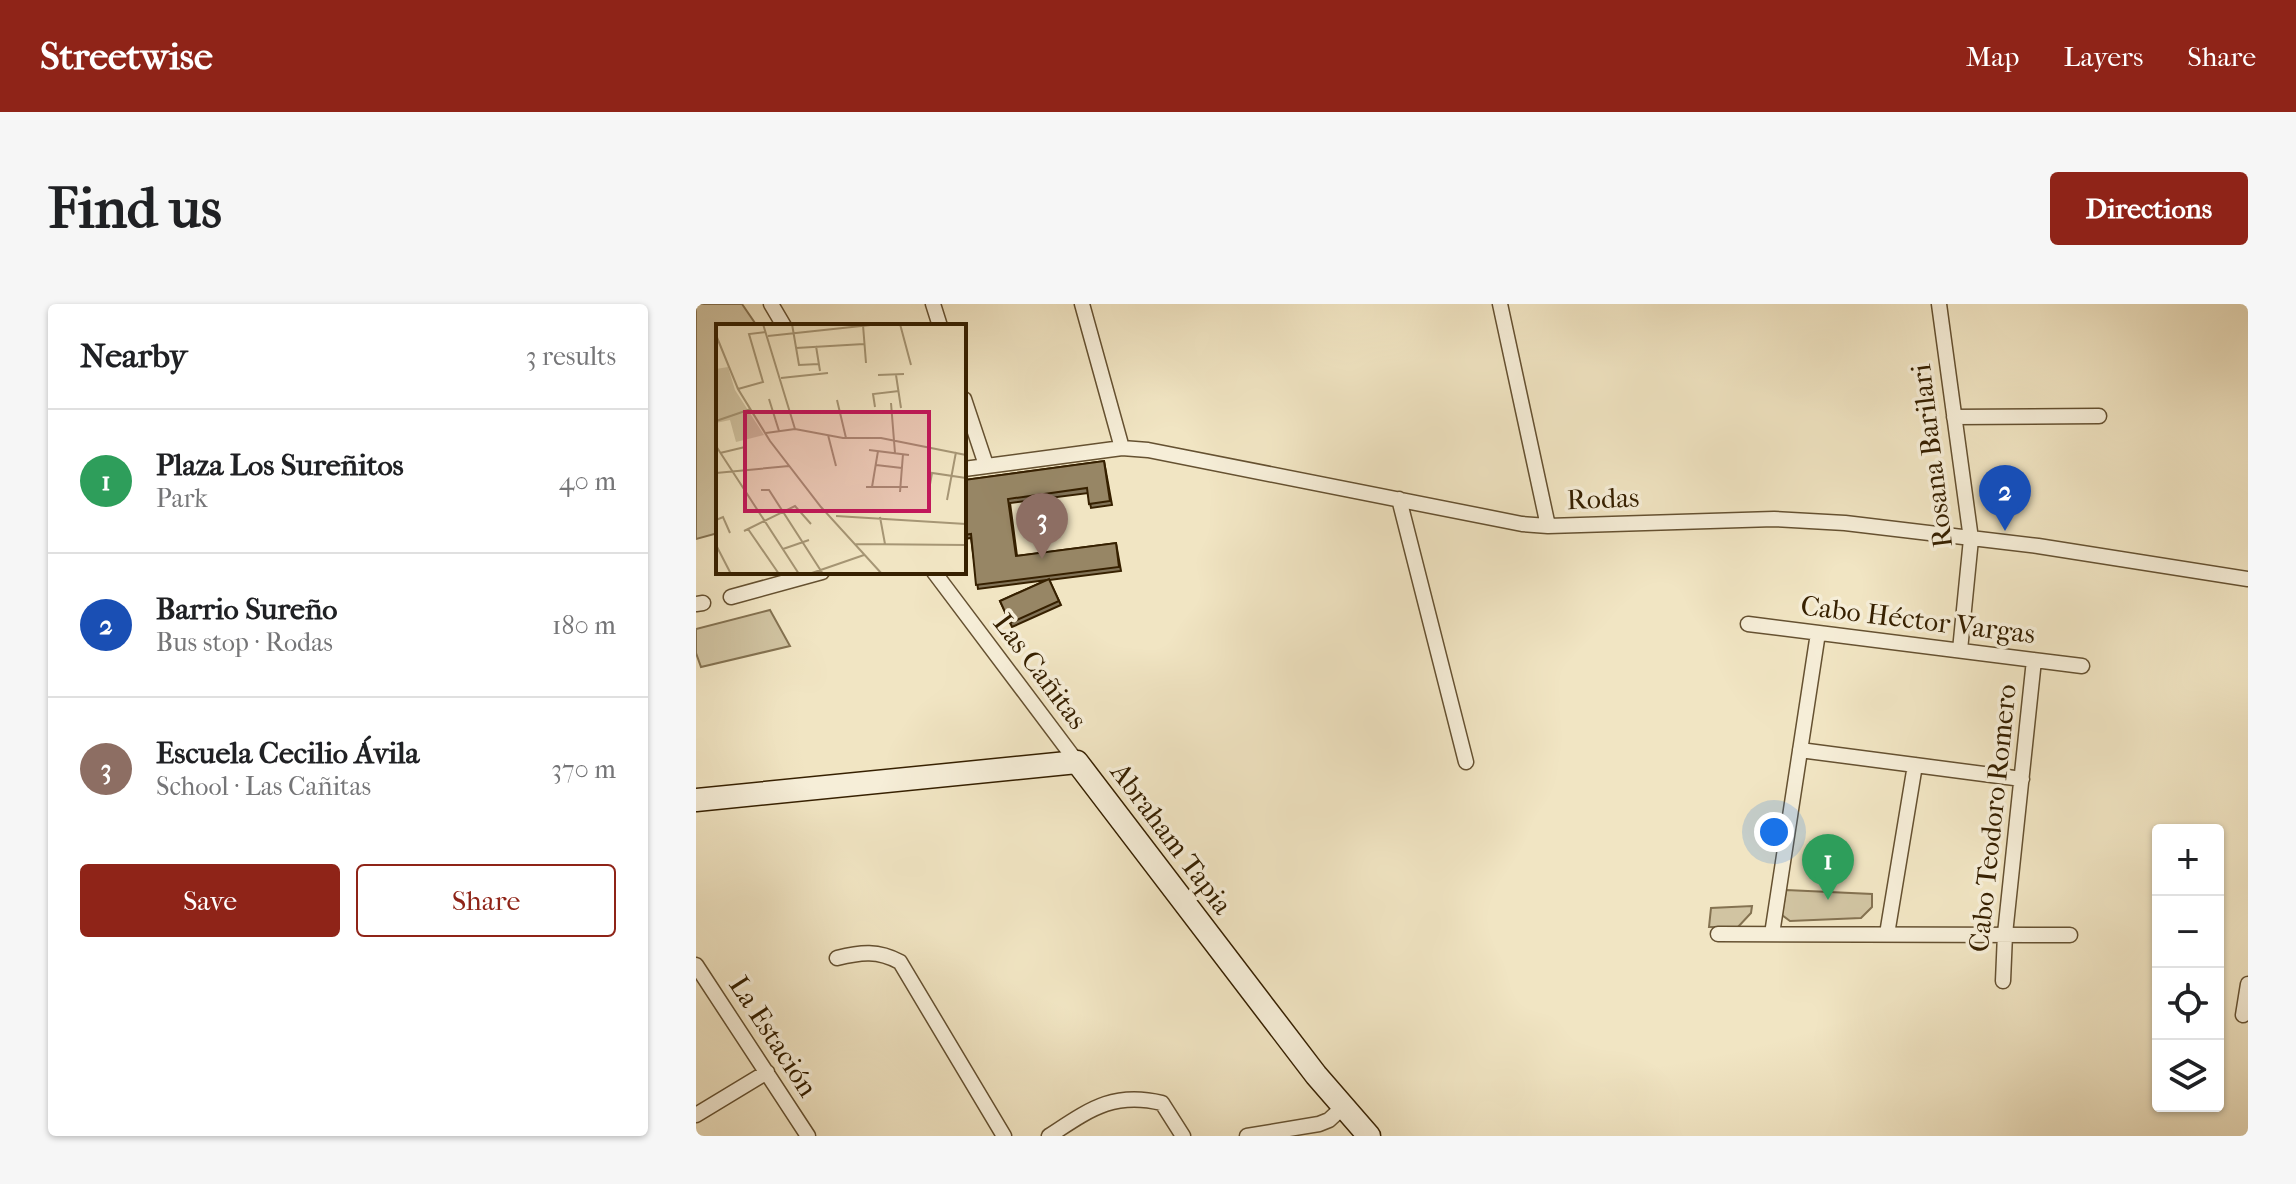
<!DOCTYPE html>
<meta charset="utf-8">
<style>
body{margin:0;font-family:"IM FELL French Canon",serif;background:#f6f6f6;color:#202124}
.controls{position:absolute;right:24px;bottom:24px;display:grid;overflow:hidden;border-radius:8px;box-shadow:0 2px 6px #0004}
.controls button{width:72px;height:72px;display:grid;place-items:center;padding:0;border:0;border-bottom:2px solid #e0e0e0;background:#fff;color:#202124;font:40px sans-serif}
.you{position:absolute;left:1078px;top:528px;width:28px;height:28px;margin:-20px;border:6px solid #fff;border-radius:50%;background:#1a73e8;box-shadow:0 0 0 12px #1a73e833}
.badge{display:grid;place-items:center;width:52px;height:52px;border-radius:50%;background:#8f2418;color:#fff;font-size:26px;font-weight:700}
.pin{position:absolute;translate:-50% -66px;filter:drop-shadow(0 2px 4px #0008)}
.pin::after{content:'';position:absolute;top:42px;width:28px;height:24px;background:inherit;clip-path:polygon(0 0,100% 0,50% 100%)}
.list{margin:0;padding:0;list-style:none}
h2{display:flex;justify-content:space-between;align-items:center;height:104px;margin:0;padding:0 32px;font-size:34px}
h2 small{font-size:26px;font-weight:400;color:#757577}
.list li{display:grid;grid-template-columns:52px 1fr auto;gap:24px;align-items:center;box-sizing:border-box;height:144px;padding:0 32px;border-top:2px solid #e0e0e0}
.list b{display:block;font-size:30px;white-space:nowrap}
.list p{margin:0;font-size:26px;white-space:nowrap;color:#757577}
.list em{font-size:26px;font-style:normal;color:#757577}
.actions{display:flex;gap:16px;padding:24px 32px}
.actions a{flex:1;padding:18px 0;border:2px solid #8f2418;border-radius:8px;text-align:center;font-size:28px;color:#8f2418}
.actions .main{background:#8f2418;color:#fff}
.icon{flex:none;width:44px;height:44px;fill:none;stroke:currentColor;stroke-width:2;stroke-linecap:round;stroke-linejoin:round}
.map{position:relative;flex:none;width:1552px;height:832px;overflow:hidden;border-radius:8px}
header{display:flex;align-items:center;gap:48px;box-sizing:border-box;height:112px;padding:0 40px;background:#8f2418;color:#fff}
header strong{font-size:38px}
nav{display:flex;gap:44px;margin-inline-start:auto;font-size:28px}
.intro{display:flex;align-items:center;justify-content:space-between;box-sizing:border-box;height:192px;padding:0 48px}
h1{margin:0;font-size:56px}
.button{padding:20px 36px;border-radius:8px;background:#8f2418;color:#fff;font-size:28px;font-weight:700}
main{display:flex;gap:48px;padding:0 48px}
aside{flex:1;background:#fff;border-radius:8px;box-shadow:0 2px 6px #0004}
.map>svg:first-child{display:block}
.green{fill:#d1c4a2;stroke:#847251;stroke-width:2}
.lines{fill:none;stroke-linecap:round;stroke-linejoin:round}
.street-casing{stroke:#655131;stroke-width:17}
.secondary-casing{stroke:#362000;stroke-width:25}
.street{stroke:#f6eed8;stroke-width:14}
.secondary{stroke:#f6eed8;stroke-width:22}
.wall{fill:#827357;stroke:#362000;stroke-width:2}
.building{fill:#978665;stroke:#362000;stroke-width:2}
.labels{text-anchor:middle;stroke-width:7;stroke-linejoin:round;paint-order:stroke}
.street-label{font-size:28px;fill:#362000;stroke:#f6eed8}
.inset-road{fill:none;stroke:#a69675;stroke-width:2}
.view{fill:#c2185b;fill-opacity:0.15;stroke:#c2185b;stroke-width:4}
.inset-edge{fill:none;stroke:#362000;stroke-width:4}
</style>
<header>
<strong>Streetwise</strong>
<nav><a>Map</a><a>Layers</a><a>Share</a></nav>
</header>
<div class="intro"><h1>Find us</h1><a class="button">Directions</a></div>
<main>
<aside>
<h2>Nearby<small>3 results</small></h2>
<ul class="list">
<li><span class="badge" style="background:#2e9e5b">1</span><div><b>Plaza Los Sureñitos</b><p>Park</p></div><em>40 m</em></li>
<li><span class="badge" style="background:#1a4fb4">2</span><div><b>Barrio Sureño</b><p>Bus stop · Rodas</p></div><em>180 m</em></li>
<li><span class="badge" style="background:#8d6e63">3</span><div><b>Escuela Cecilio Ávila</b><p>School · Las Cañitas</p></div><em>370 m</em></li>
</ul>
<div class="actions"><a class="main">Save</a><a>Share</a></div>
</aside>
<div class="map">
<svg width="1552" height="832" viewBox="0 0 1552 832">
<rect width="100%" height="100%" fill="#f1e5c3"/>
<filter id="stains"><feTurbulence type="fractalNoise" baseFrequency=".0025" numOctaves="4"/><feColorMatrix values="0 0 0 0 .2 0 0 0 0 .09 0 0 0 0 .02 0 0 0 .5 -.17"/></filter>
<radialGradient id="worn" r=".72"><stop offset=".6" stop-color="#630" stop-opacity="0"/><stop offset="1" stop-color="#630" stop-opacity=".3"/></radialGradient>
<path class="green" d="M0,0H46L61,22H22V229L0,235Z
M74,306L94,342L5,363L0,349V325Z
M1090,586L1176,590V603L1165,614L1094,617L1086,611Z
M1056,602L1055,609L1042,623H1013L1015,604Z"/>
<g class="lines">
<g class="street-casing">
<path id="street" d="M75,0L88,22
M237,0L244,22
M386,0L426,144
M804,0L852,222
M1243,0L1275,235L1264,346
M268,95L290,161
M1258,113L1403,112
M268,165L426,144L452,146L826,220L852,222L1078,215L1149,219L1342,242L1552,275
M703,195L770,458
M238,268L381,458
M35,293L126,268
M0,300L7,299
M1052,320L1386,362
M1104,446L1326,475
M1022,630L1374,631
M1076,630L1122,329
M1191,630L1219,461
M141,654C165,648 182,646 204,658L308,832
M0,661L112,832
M1307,677L1309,630L1338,356
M1547,711L1552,680
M0,811L71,768
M353,832C393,806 417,787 466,799L487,832
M551,832L623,820L633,816L646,804"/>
</g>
<g class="secondary-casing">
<path id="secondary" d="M0,496L381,458L620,771L673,832"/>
</g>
<use href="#street" class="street"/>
<use href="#secondary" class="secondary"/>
</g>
<path class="wall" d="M408,157L416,201L395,204L392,189L314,199L321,252L420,239L425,267L353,276L365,301L316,323L304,297L351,276L282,285L275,234L268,235V176Z"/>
<path class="building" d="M408,157L414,197L393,200L391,184L312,195L320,252L420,239L423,263L280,281L275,230L268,231V176Z
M353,275L363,297L314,319L304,297Z"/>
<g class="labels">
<g class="street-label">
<text transform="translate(1235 152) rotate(-97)" y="10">Rosana Barilari</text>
<text transform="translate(907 194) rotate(-2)" y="10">Rodas</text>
<text transform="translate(1222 315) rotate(7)" y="10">Cabo Héctor Vargas</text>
<text transform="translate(345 367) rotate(53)" y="10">Las Cañitas</text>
<text transform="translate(1296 514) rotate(-84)" y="10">Cabo Teodoro Romero</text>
<text transform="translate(476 534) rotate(53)" y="10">Abraham Tapia</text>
<text transform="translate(78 732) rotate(57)" y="10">La Estación</text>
</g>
</g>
<g transform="translate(20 20)">
<rect width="250" height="250" fill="#f1e5c3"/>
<path d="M12,43L19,66L48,111L20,118L14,96L0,99V45Z" fill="#d1c4a2"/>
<path class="inset-road" d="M47,0L79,105M76,0L83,41L103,40M184,0L195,41M147,1L150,39M0,11L22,65L54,117L105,183L166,250M52,12L164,0M100,22L104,47M80,24L148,20M162,51L188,50M180,51L185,84M65,54L112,49M22,65L47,58L33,10L50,8M53,75L63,107M121,76L130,114M175,79L179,129M159,83L157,70L183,67M0,97L35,85M50,109L79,105L127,114H165L250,131M112,111L120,142M0,122L83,250M153,126L193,131M4,129L29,123M160,141L186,144M0,149L73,142M150,163H192M156,163L162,127M45,166H53L107,250M184,168L187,130M212,172L216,149L250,154M231,176L240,128M120,192L250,200M164,193L169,220M0,196L7,193L14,209M32,205L63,250M28,207L79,182L95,200M139,220L250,221M0,221L15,250M67,225L93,216M93,250L148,231"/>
<path class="view" d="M29,88H213V187H29Z"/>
<rect width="250" height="250" class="inset-edge"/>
</g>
<rect width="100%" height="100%" filter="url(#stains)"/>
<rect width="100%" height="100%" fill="url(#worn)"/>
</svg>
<div class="controls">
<button>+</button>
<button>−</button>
<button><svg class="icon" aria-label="locate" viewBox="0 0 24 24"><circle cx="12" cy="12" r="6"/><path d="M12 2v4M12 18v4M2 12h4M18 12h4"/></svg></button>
<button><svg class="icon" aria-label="layers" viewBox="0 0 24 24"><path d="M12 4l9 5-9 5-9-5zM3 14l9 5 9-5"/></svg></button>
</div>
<div class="you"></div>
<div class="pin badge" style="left:1132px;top:596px;background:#2e9e5b">1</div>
<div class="pin badge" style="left:1309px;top:227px;background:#1a4fb4">2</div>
<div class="pin badge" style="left:346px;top:255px;background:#8d6e63">3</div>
</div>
</main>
